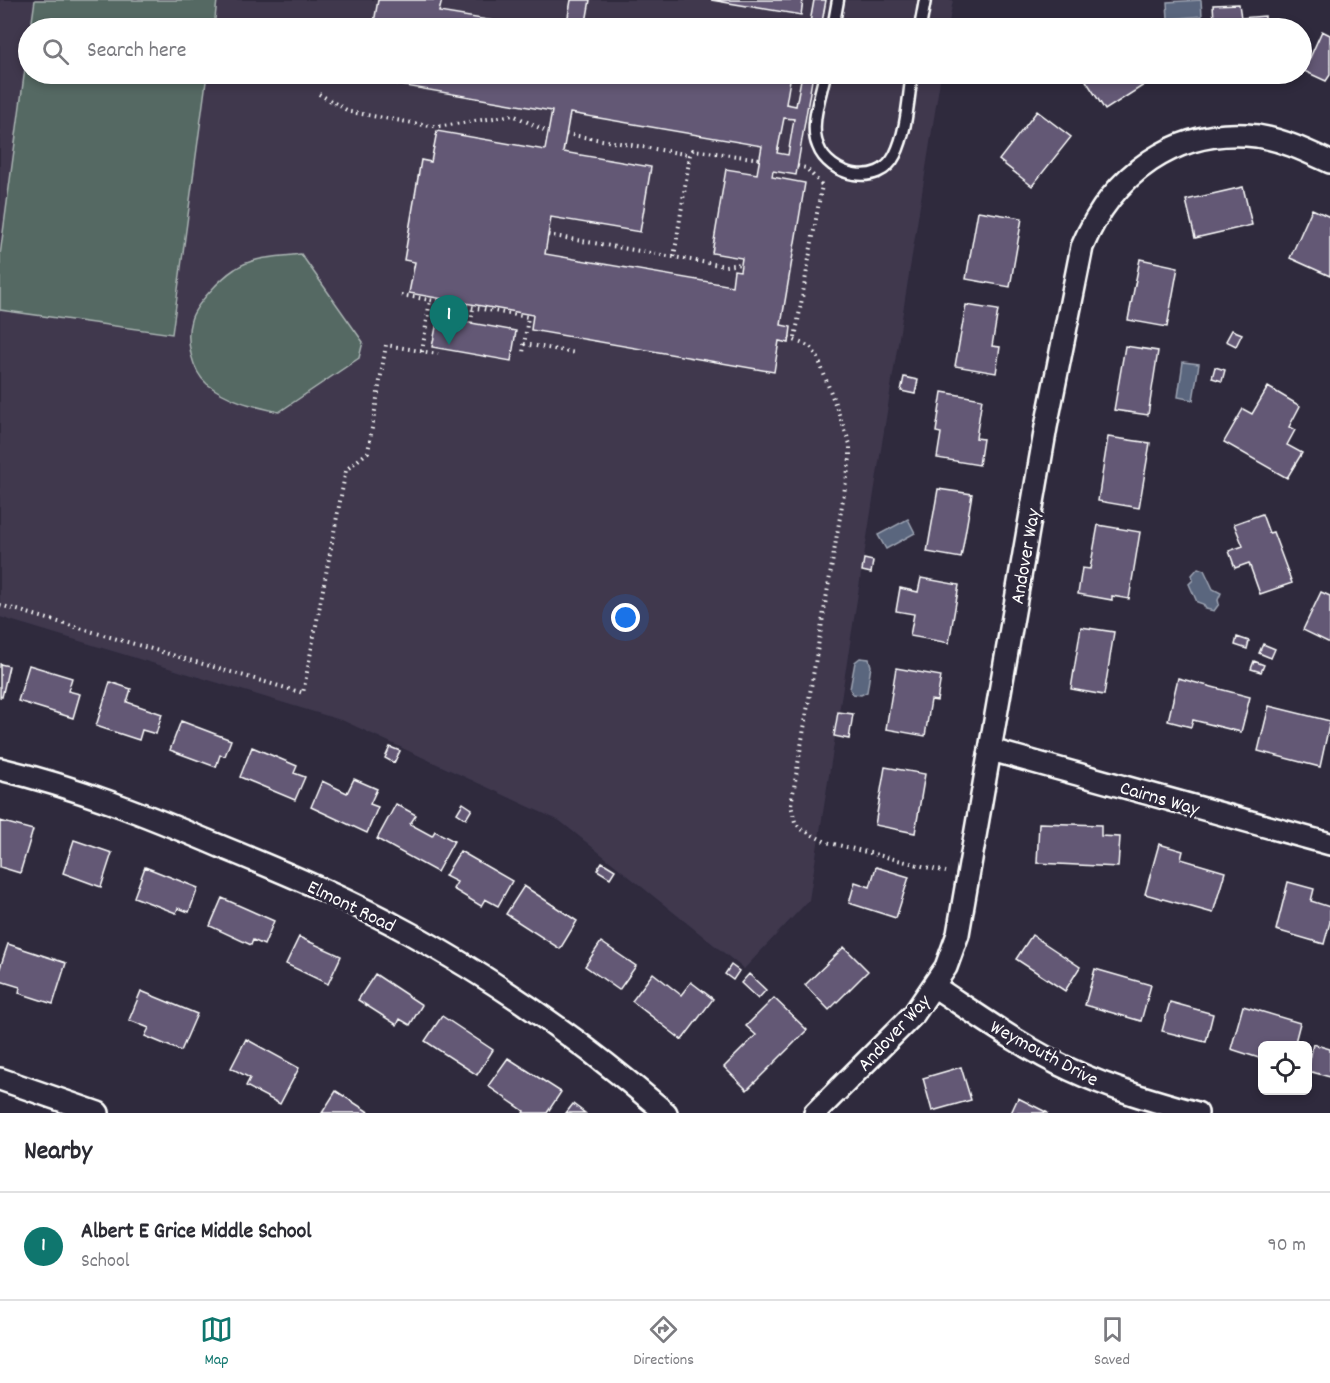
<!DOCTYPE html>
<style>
body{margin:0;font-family:Dekko,sans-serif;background:#f7f7f7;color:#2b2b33}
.controls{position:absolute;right:18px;bottom:18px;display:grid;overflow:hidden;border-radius:9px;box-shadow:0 3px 9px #0003}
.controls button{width:54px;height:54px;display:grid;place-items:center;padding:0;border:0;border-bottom:2px solid #e1e1e2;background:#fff;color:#2b2b33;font:30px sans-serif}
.you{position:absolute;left:626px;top:618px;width:21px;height:21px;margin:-15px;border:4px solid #fff;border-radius:50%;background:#1a73e8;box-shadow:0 0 0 9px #1a73e833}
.badge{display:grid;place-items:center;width:39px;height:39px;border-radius:50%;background:#0f766e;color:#fff;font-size:20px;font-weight:700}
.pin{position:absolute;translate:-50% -50px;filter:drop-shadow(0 2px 3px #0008)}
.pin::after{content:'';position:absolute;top:32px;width:21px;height:18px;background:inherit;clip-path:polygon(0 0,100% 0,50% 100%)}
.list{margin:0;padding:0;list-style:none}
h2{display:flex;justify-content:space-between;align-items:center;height:78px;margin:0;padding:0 24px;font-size:26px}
h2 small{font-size:20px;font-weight:400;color:#7c7c81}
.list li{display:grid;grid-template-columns:39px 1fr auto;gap:18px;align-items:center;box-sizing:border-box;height:108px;padding:0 24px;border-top:2px solid #e1e1e2}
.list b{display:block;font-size:22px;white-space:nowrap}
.list p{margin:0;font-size:20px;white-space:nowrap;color:#7c7c81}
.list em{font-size:20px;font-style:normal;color:#7c7c81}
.icon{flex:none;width:33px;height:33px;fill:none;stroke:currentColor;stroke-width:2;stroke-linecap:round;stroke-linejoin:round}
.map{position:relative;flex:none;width:1330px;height:1113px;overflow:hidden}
.search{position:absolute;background:#fff;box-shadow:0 3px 9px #0003;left:18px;right:18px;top:18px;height:66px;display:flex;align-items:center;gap:15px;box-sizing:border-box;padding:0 21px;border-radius:33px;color:#7c7c81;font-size:22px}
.sheet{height:186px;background:#fff}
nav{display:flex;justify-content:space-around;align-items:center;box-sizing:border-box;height:84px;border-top:2px solid #e1e1e2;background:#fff;font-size:16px;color:#7c7c81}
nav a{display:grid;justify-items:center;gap:3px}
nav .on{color:#0f766e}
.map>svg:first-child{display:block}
.built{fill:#3f384e}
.green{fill:#546964;stroke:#aab4b2;stroke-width:1.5}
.water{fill:#5a667e;stroke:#9ca3b2;stroke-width:1.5}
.building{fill:#635875;stroke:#fff;stroke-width:1.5;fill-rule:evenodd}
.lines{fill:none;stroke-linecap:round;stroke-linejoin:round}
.lane-casing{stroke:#fff;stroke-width:15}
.street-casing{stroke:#fff;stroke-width:26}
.path{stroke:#fff;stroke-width:4;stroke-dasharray:1.5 4.5;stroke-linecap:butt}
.lane{stroke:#2f2a3d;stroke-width:10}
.street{stroke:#2f2a3d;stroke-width:21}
.labels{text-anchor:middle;stroke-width:6;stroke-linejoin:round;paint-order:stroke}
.street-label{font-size:20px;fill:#fff;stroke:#2f2a3d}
</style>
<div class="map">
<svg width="1330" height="1113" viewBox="0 0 1330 1113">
<rect width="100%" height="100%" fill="#2f2a3d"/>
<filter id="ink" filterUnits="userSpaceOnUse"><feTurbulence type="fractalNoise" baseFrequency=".0167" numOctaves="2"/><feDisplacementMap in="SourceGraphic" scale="12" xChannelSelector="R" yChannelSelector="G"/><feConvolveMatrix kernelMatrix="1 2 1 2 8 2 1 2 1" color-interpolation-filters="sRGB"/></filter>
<g filter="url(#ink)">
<path class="built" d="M0,0H953L948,28H28V74H941L809,900L744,969L560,821L344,721L0,617Z"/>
<path class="green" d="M35,0H217L214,28H31Z
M28,46V74H207L172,334L0,310V255Z
M301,254L363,342L359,358L279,412C253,406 229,401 207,384C192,371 185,340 191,320C195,305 221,278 235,269C254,256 280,257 301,254Z"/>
<path class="water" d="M1201,0L1202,16L1168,19L1167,2Z
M1183,362L1199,364L1193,400L1178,397Z
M908,519L915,533L886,549L878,535Z
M1198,568L1204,570L1213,589L1221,593L1218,600L1219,604L1214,611L1206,609L1203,604L1197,602L1189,584L1193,580L1192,575Z
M860,658L869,659L871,666L867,692L861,695L853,694L850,689L855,662Z"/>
<path class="building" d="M378,0H442L439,12L537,28H373Z
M571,0H590L585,28H566Z
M711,0H803L801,15Z
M814,0H826L821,28H809Z
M1239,4L1241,18L1265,16V28H1178V22L1214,20L1213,5Z
M1322,31L1330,35V75L1326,81L1304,71Z
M366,74H791L786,104L796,106L802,74H813L796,175L773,171L772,177L805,183L781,325L791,327L789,343L779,341L774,372L531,330L533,315L409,293L415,262L404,260L421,160L431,162L437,131L545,150L552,111L365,79ZM570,113L762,146L757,174L726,169L712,253L742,258L740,271L734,270L732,286L545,254L551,217L640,232L651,167L563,152ZM784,118L794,119L788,155L777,153Z
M1088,74H1156L1158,76L1105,110L1083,76Z
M1037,111L1071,137L1032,186L999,160Z
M1243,187L1252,225L1195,238L1186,200Z
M1312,209L1330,217V276L1290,258Z
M978,211L1022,218L1010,287L966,279Z
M1140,259L1178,267L1167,327L1128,320Z
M966,305L998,310L992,346L1000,347L996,373L955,366Z
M438,317L516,331L511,361L432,347Z
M1232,330L1242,334L1236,346L1226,341Z
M1125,346L1158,351L1148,415L1114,410Z
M1215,367L1225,370L1222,381L1212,378Z
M904,377L918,380L915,394L901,391Z
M1268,387L1300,406L1289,427L1295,430L1287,445L1302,453L1287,478L1224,442L1243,409L1252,414Z
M942,392L982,399L976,438L983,439L979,465L937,458L941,433L936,432Z
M1108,437L1150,443L1139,508L1098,501Z
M938,489L972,494L961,558L927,552Z
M1262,514L1269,533L1273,532L1292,583L1260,594L1249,563L1235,568L1229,551L1243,546L1234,524Z
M1098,525L1140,532L1129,599L1112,596V600L1078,594L1082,568L1090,569Z
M864,559L873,561L871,573L862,571Z
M921,578L959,585L949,643L910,636L914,614L896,611L900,588L918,592Z
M1321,592L1330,596V643L1303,630Z
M1081,627L1114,632L1104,695L1071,689Z
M1237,637L1249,641L1247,649L1235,645Z
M1263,644L1275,649L1271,658L1259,653Z
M1254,661L1264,665L1261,672L1251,669Z
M0,664L9,666L2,697H0Z
M29,665L72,678L68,691L80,694L73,718L18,701Z
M896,668L941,676L937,701L931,700L925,736L886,729Z
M1178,678L1250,697L1241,732L1193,720L1191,727L1168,721Z
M110,682L131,689L127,702L162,714L156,734L142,730L139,740L96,726Z
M1269,706L1330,721L1320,767L1258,751Z
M838,712L853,714L849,739L834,736Z
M181,721L231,740L225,756L220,755L216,767L170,750Z
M252,747L297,766L294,773L305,777L295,800L240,777Z
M390,747L400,751L394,763L385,758Z
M885,767L925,774L915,833L875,825Z
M354,779L377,789L370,804L378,807L367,833L311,807L322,781L347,793Z
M463,803L472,809L466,819L457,813Z
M396,804L416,815L410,824L432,836L435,831L454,841L437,872L377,839Z
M0,821L33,830L20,873L0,867Z
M1039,823L1101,825V836L1120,837L1118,867L1037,863Z
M74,840L112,853L101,887L63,873Z
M1159,844L1183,851L1181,859L1225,872L1213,913L1145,894Z
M460,851L512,881L498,906L485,899L481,906L453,889L457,882L445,876Z
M602,862L615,870L610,878L597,870Z
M145,867L198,888L189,912L178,908L176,913L134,897Z
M876,867L909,877L896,918L849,903L855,882L870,887Z
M1288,882L1314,889L1311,901L1330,907V922L1324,944L1276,930Z
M524,886L577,921L560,949L506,914Z
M222,898L274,921L264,945L253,940L251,945L210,926Z
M1032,935L1080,967L1065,991L1016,959Z
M299,937L341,956L328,984L286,964Z
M601,942L636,966L619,990L585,966Z
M8,944L66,963L53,1004L19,993L20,987L0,981V968Z
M844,947L868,971L829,1010L805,985Z
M731,965L739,971L733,980L725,974Z
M1095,969L1151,985L1141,1021L1085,1005Z
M653,973L681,995L691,982L713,999L682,1040L632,1001Z
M375,974L422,1005L410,1025L400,1019L397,1025L358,1000Z
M749,974L766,990L758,999L741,983Z
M141,991L197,1014L181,1051L145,1036L149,1028L129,1020Z
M774,998L807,1030L747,1090L724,1067L756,1035L746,1026Z
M1170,1002L1213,1014L1206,1042L1162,1031Z
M1243,1006L1300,1023L1294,1046H1262V1059L1231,1049Z
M442,1016L493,1050L477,1075L425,1041Z
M246,1039L299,1068L280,1104L246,1086L250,1078L231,1068Z
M1313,1044L1330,1049V1077L1308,1071Z
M508,1058L561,1092L547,1113H523L524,1111L488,1086Z
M961,1067L971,1100L932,1111L923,1078Z
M336,1091L370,1113H322Z
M1018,1098L1048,1113H1011Z
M573,1104L585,1113H566Z"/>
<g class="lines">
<g class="lane-casing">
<path id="lane" d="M833,28L838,0
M920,28L925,0
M825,74C821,94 809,126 818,146C829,176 879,188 895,155C907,131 908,99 912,74"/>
</g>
<g class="street-casing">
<path id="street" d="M991,750L1330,844
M0,769C77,787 149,816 222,847C286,873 350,900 411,934C502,984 587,1045 666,1113
M935,987C979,1016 1023,1048 1071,1070C1112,1089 1154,1101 1197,1113
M0,1079L98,1113
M815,1113L914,1014L946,967L958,934L1046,427L1082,247C1112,175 1176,126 1257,136C1283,140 1306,151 1330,162"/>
</g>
<path class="path" d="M319,94L350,112L430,126H443L513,115L548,132
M566,134L690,155
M548,235L725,266L741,264
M674,257L690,155L693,150L760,159
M401,295L528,317L523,353
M471,323L473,308
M789,338L811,347L818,358L850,444V458L791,805L795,822L801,829L826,842L946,872
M795,338L822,185L806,168L797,166
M524,344L576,353
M422,352L430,300
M0,605L303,693L346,470L368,452L386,345L438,354"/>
<use href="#lane" class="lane"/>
<use href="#street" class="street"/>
</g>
</g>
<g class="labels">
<g class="street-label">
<text transform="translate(1024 556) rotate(-80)" y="7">Andover Way</text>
<text transform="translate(1160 797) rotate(16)" y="7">Cairns Way</text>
<text transform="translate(352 905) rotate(26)" y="7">Elmont Road</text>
<text transform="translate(893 1032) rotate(-47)" y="7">Andover Way</text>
<text transform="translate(1045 1052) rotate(28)" y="7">Weymouth Drive</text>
</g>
</g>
</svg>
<div class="controls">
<button><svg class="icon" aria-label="locate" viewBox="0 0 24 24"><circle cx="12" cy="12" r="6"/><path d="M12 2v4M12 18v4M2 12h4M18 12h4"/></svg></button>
</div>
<div class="you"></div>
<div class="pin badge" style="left:449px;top:345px">1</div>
<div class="search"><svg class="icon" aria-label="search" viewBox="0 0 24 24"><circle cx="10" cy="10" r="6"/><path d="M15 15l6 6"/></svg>Search here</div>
</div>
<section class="sheet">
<h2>Nearby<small></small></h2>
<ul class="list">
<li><span class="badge">1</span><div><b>Albert E Grice Middle School</b><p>School</p></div><em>90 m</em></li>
</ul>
</section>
<nav>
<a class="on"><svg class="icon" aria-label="map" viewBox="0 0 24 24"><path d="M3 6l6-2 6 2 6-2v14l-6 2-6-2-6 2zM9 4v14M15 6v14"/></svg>Map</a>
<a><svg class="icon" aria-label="directions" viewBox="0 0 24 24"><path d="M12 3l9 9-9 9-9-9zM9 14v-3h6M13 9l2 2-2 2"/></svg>Directions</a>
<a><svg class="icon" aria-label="saved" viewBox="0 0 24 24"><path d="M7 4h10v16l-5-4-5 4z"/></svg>Saved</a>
</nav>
